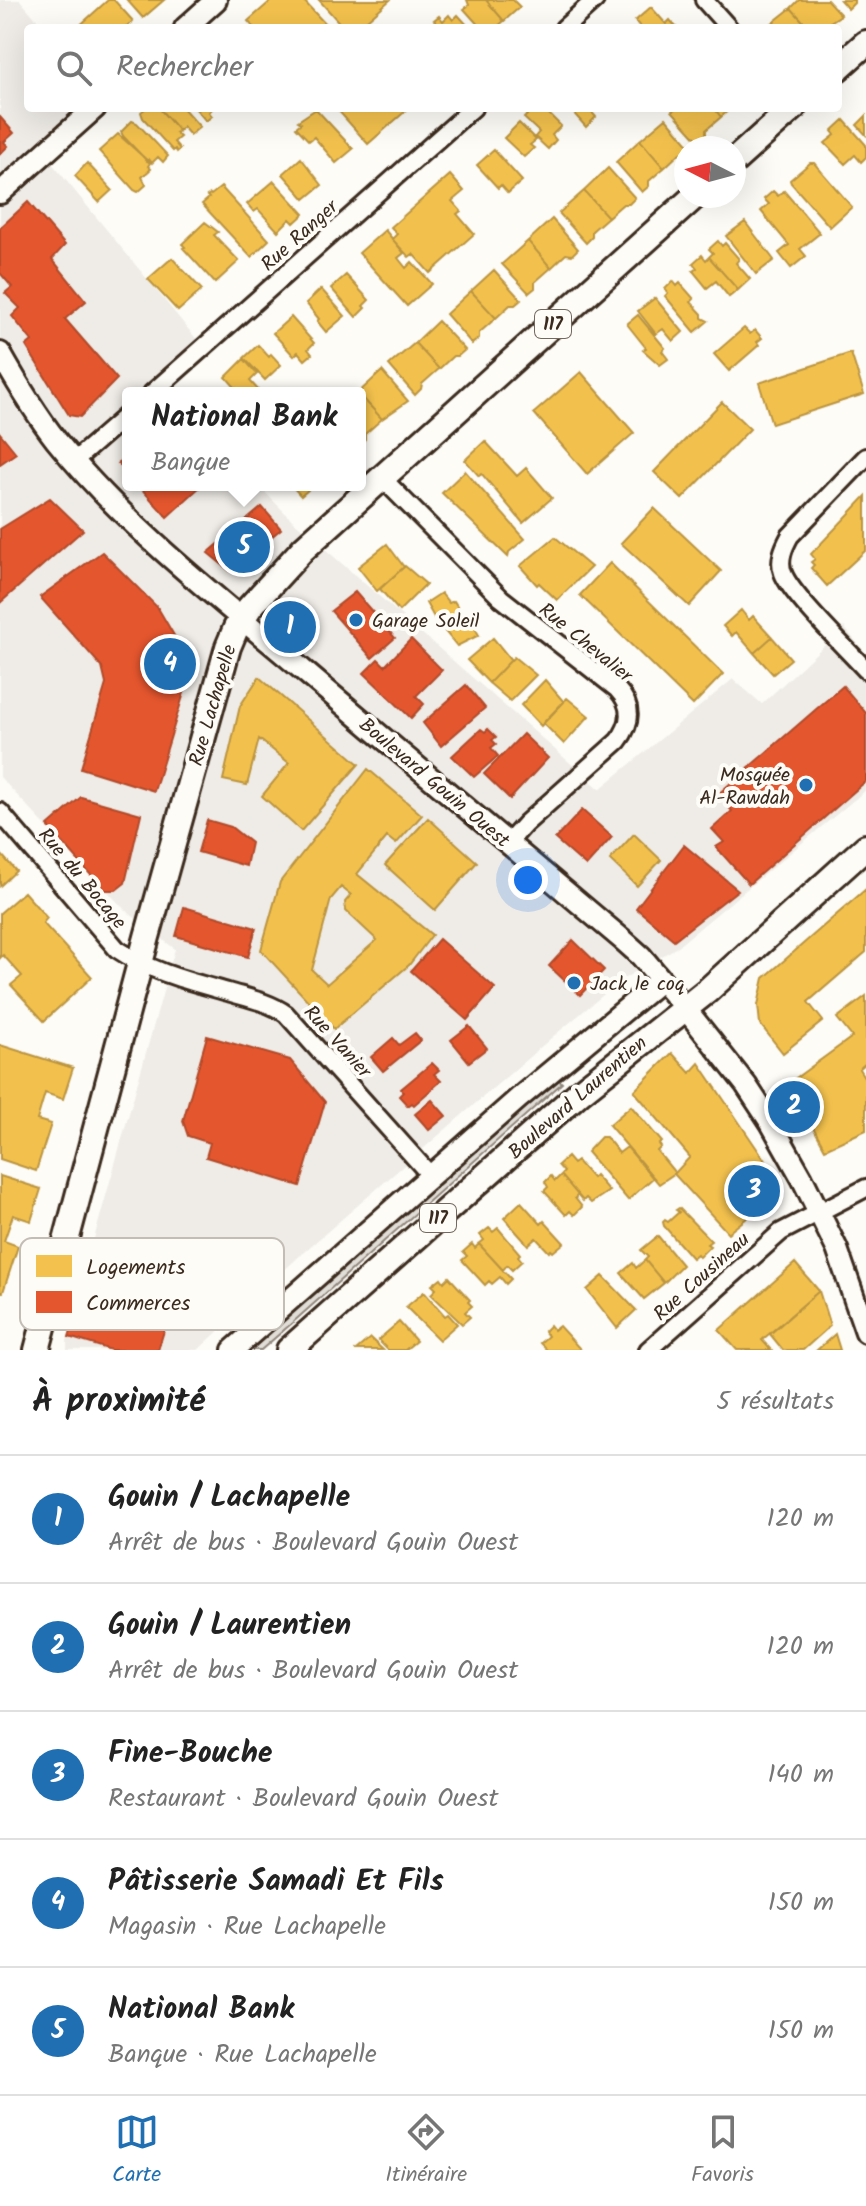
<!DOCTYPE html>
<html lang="fr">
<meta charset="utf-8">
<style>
body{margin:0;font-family:Kalam,sans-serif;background:#f2f2f2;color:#222}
.compass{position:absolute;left:674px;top:136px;width:72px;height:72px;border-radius:50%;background:#fff;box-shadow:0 8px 32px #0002;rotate:276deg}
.you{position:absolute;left:528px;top:880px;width:28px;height:28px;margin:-20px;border:6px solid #fff;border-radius:50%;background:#1a73e8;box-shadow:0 0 0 12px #1a73e833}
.badge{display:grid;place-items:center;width:52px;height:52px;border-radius:50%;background:#1f6fb2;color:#fff;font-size:26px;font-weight:700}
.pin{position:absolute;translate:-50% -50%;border:4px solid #fff;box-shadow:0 2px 8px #0006}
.popup{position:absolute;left:122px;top:387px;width:244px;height:104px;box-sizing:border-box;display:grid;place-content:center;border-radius:8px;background:#fff;filter:drop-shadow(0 2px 6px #0005);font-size:26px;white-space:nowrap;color:#767676}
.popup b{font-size:30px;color:#222}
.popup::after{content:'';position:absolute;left:50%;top:100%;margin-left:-16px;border:16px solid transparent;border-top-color:#fff}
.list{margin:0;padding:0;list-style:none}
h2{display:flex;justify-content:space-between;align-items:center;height:104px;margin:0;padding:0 32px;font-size:34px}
h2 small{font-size:26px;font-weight:400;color:#767676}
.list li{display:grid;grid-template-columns:52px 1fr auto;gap:24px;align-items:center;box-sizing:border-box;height:128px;padding:0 32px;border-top:2px solid #e0e0e0}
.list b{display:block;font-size:30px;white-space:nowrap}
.list p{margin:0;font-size:26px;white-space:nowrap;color:#767676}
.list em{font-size:26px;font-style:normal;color:#767676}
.icon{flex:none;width:44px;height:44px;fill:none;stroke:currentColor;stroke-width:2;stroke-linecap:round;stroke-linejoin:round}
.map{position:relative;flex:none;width:866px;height:1350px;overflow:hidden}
.search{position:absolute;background:#fff;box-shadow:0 8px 32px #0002;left:24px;right:24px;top:24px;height:88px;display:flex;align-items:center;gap:20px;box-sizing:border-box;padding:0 28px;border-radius:8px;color:#767676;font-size:30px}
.sheet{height:744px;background:#fff}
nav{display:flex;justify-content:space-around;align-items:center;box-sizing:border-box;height:112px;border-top:2px solid #e0e0e0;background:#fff;font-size:22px;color:#767676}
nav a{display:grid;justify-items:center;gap:4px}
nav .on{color:#1f6fb2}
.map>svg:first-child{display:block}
.built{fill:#efece7}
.green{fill:#e1ded7;stroke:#8e847a;stroke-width:2}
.homes{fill:#f2c14e;stroke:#bb9440;stroke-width:2;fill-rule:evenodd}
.shops{fill:#e4572e;stroke:#b14a29;stroke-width:2}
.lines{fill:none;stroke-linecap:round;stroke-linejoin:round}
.minor-casing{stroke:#3b2a1e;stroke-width:22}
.tertiary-casing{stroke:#3b2a1e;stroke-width:26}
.primary-casing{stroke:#3b2a1e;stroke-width:30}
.minor{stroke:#fdfcf7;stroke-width:16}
.tertiary{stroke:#fdfcf7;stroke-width:20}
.primary{stroke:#fdfcf7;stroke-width:24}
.poi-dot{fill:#1f6fb2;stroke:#fdfcf7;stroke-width:3}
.labels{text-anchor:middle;stroke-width:8;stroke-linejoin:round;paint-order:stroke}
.shield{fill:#fdfcf7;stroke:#75695f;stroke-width:2}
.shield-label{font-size:18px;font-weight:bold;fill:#3b2a1e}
.street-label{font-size:20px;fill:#3b2a1e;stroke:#fdfcf7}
.poi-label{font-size:20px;fill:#3b2a1e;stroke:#fdfcf7;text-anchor:start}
.key{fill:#fdfcf7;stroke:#c3bdb6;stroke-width:2}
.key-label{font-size:22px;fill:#3b2a1e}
</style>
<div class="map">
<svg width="866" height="1350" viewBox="0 0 866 1350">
<rect width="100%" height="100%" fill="#fdfcf7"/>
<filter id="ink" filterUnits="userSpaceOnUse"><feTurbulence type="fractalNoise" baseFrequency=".0125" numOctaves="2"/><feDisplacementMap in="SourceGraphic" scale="16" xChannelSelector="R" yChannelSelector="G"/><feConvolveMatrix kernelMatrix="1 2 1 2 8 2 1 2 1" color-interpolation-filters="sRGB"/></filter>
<g filter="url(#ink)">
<path class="built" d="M0,0H20L44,28H28V108H78L37,145L198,341L155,381L167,393H128V485H258L293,521L600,789L733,679L762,704L844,627L866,654V790L677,947L620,981L550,1039L305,1251L198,1350H67V1341L85,1271L175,949L125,910L0,777Z"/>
<path class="green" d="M559,1080L562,1083L291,1324L261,1350H250L511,1119Z"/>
<path class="homes" d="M108,0H114L133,21L125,28H77Z
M127,0H164L143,18Z
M272,0H303L329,28H254L248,21Z
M319,0H390L358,28H344Z
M467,0H486L504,21L496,28H481L464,9L469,5Z
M486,0H513L520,7L504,21Z
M799,0H827L841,15L821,28H809L791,8Z
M840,0H854V3L848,9Z
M651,7L666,24L670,20L677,28H641L635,21Z
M791,8L809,28H766Z
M449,15L453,20L458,15L470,28H441L434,20L439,16L443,21Z
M146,108H159L179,131L176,133L180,137L174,142L180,149L177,152L175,149L173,151L143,118L141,112Z
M159,108H183L200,127L190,135L183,127L179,131Z
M195,108H213L209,112L212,116L206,121Z
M336,108H409L368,144Z
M534,108H543L561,126L552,135L556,140L548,149L535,137L539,132L524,118Z
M569,108H588L596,117L586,127Z
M676,108H714L721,117L706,130V135L699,141L672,111Z
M714,108H731L721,117Z
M316,109L353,149L336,163L314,137L309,141L296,127L301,123L298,121Z
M866,116V135L857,125Z
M666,118L692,148H686V153H680L664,168L640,140Z
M844,120L866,145V157L861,162L855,155L845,164L825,143L835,135L832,131Z
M132,121L137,123L168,156L163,162L158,157L152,163L149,159L147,161L123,136L121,132Z
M519,123L536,140L530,145L534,148L524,157L504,138Z
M118,134L150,163L148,166L151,169L142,177L146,185L138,192L134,190L99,151Z
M640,140L664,168L649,181V186L642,192L616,162Z
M494,150L522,181L508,193L501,185L498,188L477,165Z
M301,158L322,185L305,199L283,174Z
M87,163L112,190L99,202L75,176Z
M810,163H814L852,207L830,227L791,183L790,180Z
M608,168L635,198L629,204H623L608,217L584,191Z
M450,175L464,191L452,201L461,211L457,214L474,234L430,273L413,254L409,257L392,239L397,234L391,227Z
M274,181L304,214L294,223L290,219L278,231L258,209L254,212L247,204Z
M221,187L269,240L251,257L202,204L209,198L207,196L210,194L211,195Z
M584,191L608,217L592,231V237L586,243L559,213Z
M773,191L778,196L784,191L820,233L800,249L806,256L791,268L779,253L789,245L761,211L769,204L764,199Z
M552,219L578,249L572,255L566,254L551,268L528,241Z
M205,222L218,232L214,235L239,261L215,283L183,248L185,247L182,244Z
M745,222L774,260L756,274L726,236Z
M385,230L404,253L398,258L406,268L412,262L432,284L407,306L359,253Z
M528,241L551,268L535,282V288L529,293L502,264Z
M718,241L722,246L725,243L739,259L736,263L750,279L738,290L709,257L713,253L709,249Z
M702,255L706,260L709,257L738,290L729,297L716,281L707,288L693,271L697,268L693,263Z
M172,258L202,290L178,311L148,279Z
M494,270L521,300L515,305H510L496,318L471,291Z
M346,275L369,300L363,306L365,308L356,317L331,288Z
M673,281L677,286L680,283L694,299L691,302L702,314V318L708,321L695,332L665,296L668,293L665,289Z
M321,289L345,316L326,332L317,321L319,319L306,303Z
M471,291L496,318L479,333V338L472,344L446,314Z
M655,298L683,332L673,341L663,329L656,334L638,311Z
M638,315L665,348L662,351L668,359L660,365L643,350L646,348L627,324Z
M291,317L314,343L308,349L312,354L305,360L298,352L294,356L273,333Z
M438,321L465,350L458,356H453L439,369L415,343Z
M744,328L750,334L755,330L762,338L757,342L759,345L729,371L714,354Z
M415,343L439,369L422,384L421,389L415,395L389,365Z
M258,345L269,357L271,354L281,365L265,380L244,358Z
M851,353L864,394L772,424L759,383Z
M244,359L257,374L250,381L261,393H240L226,377Z
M382,371L408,401L382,419L358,393Z
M581,372L634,433L587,474L534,413Z
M360,395L382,419L365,434V439L360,444Z
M722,402L750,429L682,499L654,472Z
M485,441L517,476L526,468L552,498L523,523L482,474L479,476L465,460Z
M465,471L525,539L509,552L508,557L442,493Z
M291,485H309L308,490L301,496Z
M866,496V550L827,586L811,568L814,565L811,562L815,559L811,554Z
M654,508L721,571L689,606L621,543Z
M555,537L591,567L557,600L539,583L537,585L520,566Z
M387,544L404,567L377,591L358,567Z
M610,563L723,674L693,705L580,595Z
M405,566L426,584L399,611L380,589Z
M441,593L449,603L454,601L464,617L441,630L426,603Z
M741,610L749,620L753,616L772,637L754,653L736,632L732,636L723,626Z
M467,615L479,635L457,646L443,629Z
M772,637L791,659L773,674L754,653Z
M493,638L511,660L489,683L467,660Z
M514,657L536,675L510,701L489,683Z
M259,677L359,764L301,831L262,796L289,763L259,739L247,785L223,780L240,706Z
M545,680L564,702L541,726L521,705Z
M567,698L589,716L564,744L543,723Z
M368,769L422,815L396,844L387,837L357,874L432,935L409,965L334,1029L261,950L280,882ZM341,887L351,895L345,902L346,911L377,940L327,984L312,970L331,899Z
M428,818L477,862L435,910L385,865Z
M634,834L661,860L637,886L610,860Z
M0,853L16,871L0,886Z
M866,889V952L808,1002L823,1021L783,1053L760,1024L758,1005L764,978Z
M24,892L47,918L43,923L92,977L44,1021L11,985L22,976L3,955L0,958V913Z
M866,996V1063L859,1069L866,1080V1130L825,1149L789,1083L852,1037L837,1018Z
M0,1045L73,1068L63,1099L45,1093L37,1120L51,1124L36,1171L0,1159Z
M672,1053L690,1073L699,1063L768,1165L755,1175L776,1195L728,1233L674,1174L690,1157L634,1091Z
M631,1106L662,1142L659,1144L661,1147L657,1151L675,1173L659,1184L609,1125Z
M601,1137H606L619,1153L627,1147L653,1178L628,1200L587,1152Z
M567,1157L573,1164L577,1161L592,1178L595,1175L609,1191L591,1203L586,1198L583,1201L561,1175L564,1172L558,1165Z
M561,1175L578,1195L575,1198L582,1207L574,1215L570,1211L566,1215L544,1191L548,1187L545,1182L551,1176L555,1181Z
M0,1176L41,1189L31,1221L13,1215L4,1241L18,1246L3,1292H0Z
M521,1202L541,1224L544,1221L564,1243L553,1252L551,1250L549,1252L536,1238L528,1245L504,1218Z
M679,1208L711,1241L707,1244L710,1246L699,1257L697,1254L692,1258L664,1226L663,1222L665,1220L668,1222L679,1212L676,1210Z
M489,1228L493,1232L498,1228L520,1254L518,1256L522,1261L512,1270L507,1265L503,1270L479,1244L484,1240L480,1235Z
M658,1236L682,1265L664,1283L645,1260L648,1257L641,1250Z
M472,1244L475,1248L479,1244L511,1279L506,1284L500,1277L492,1284L489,1281L485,1285L462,1260L467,1256L463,1252Z
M645,1260L664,1283L644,1299L621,1273L633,1263L636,1268Z
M795,1263L819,1291L762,1340L771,1350H737L719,1330Z
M603,1276L636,1310L617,1328L587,1290Z
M449,1277L470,1300L468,1302L472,1306L465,1312L470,1317L462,1324L431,1294L436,1289L432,1285L441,1278L444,1282Z
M819,1291L830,1326L803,1350H783L770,1334Z
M424,1292L445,1316L448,1314L457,1324L439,1340L406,1307Z
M399,1322L416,1341L405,1350H388L378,1340Z
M550,1325L554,1330L559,1326L581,1350H547L540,1343L548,1336L544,1331Z
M835,1334L840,1350H817Z
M370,1338L383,1350H356Z"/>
<path class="shops" d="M0,117L14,133L4,142L8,146L0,154Z
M28,202L65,245L52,259L86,301L65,319L117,379L80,417L69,415L26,346L32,341L12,316L20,308L5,293L12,287L0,273V228Z
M0,433L16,453L0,464Z
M128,453V474L118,463Z
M138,485H202L167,517Z
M50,498L83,530L0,603V529Z
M262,507L281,529L230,571L208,553Z
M102,552L158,608L176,639L187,683L154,791L81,768L106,684L102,667L40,597Z
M355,592L395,638L372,658L331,611Z
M411,639L442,670L416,696L424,704L411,718L364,673L378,659L385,666Z
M466,685L485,708L441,746L423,723Z
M843,686L866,713V781L749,884L716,847L724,842L712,829L732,811L718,794Z
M481,729L485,732L488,729L496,737L492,740L496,744L491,748L498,756L474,777L452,756Z
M523,734L548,758L510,799L484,774Z
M81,797L141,814L125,883L116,890H104L48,826Z
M582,810L612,837L586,866L555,839Z
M207,820L231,827L251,843L246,866L198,852Z
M684,845L738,890L674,940L636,908Z
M184,907L256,928L248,957L176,936Z
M439,939L495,988L467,1020L411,971Z
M573,940L604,970L580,995L549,966Z
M469,1026L487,1048L469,1062L451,1040Z
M415,1033L421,1040L383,1071L371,1057L393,1038L399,1045Z
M207,1036L290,1060L325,1102L300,1186L206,1157L210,1143L188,1136L183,1121Z
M432,1063L439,1070L434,1074L441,1081L414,1105L412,1103L408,1106L399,1096L403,1092L401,1089Z
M432,1100L446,1116L429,1130L415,1114Z
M88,1275L173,1302L158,1350H111L69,1337Z"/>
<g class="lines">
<g class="minor-casing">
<path id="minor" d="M704,0L729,28
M564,28L595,0
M152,393L473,108
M866,457L790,536C784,547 778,560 783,573C791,595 847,649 866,670
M74,461L128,414
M382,478L501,598L617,689C633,706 632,723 618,741L525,824L508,843
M0,812L117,949C151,972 189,981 228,992C248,998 269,1002 286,1014L431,1176
M648,1350L781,1232L866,1188"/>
</g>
<g class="tertiary-casing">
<path id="tertiary" d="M185,28L216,0
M0,193L95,108
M0,353C17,383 35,413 56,440C126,527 218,598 304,671C410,761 516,850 623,940L641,956L685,1008L746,1085L771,1123L802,1178L837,1249L866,1332
M233,1350L519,1098L661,980"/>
</g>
<g class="primary-casing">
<path id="primary" d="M838,68L866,43
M734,161L793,108
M37,1350L147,937L228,647L236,628L250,607L303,549L695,196
M289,1350L580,1092L707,991L866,847"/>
</g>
<use href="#minor" class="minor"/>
<use href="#tertiary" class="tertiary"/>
<use href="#primary" class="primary"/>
</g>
</g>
<g class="poi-dot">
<circle cx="356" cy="620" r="8"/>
<circle cx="806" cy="785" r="8"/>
<circle cx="574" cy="983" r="8"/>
</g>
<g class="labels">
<g class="shield">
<rect x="535" y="310" width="36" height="28" rx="6"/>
<rect x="420" y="1204" width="36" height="28" rx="6"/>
</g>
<g class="shield-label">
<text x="553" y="330">117</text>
<text x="438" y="1224">117</text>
</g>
<g class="street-label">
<text transform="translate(299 235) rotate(-42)" y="7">Rue Ranger</text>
<text transform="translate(586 642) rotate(39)" y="7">Rue Chevalier</text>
<text transform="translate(212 705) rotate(-74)" y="7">Rue Lachapelle</text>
<text transform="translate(435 782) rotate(40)" y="7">Boulevard Gouin Ouest</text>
<text transform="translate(83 878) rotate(50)" y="7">Rue du Bocage</text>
<text transform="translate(338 1041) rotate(48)" y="7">Rue Vanier</text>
<text transform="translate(577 1097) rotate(-41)" y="7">Boulevard Laurentien</text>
<text transform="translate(701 1276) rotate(-42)" y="7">Rue Cousineau</text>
</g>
<g class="poi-label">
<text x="372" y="627">Garage Soleil</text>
<text x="790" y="781" text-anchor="end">Mosquée<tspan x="790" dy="23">Al-Rawdah</tspan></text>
<text x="590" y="990">Jack le coq</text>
</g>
</g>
<rect x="20" y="1238" width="264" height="92" rx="12" class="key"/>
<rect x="36" y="1255" width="36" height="22" fill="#f2c14e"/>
<rect x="36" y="1291" width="36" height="22" fill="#e4572e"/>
<g class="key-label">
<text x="86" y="1274">Logements</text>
<text x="86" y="1310">Commerces</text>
</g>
</svg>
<svg class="compass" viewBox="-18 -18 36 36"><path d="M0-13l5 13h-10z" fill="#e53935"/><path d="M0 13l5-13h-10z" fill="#767676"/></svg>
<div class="you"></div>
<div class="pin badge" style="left:290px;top:627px">1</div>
<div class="pin badge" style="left:794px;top:1107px">2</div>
<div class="pin badge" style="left:754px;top:1191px">3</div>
<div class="pin badge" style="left:170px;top:664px">4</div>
<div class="pin badge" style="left:244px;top:547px">5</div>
<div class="popup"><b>National Bank</b>Banque</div>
<div class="search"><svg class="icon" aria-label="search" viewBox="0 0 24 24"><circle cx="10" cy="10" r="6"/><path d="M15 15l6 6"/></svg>Rechercher</div>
</div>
<section class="sheet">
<h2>À proximité<small>5 résultats</small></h2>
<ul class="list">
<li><span class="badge">1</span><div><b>Gouin / Lachapelle</b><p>Arrêt de bus · Boulevard Gouin Ouest</p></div><em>120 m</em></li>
<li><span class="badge">2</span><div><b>Gouin / Laurentien</b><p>Arrêt de bus · Boulevard Gouin Ouest</p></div><em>120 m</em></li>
<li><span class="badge">3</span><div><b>Fine-Bouche</b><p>Restaurant · Boulevard Gouin Ouest</p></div><em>140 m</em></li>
<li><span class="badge">4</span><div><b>Pâtisserie Samadi Et Fils</b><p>Magasin · Rue Lachapelle</p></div><em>150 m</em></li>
<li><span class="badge">5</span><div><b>National Bank</b><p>Banque · Rue Lachapelle</p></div><em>150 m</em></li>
</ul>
</section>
<nav>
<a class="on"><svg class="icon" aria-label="map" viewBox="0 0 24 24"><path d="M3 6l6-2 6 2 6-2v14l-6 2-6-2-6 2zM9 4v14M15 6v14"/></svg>Carte</a>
<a><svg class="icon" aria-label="directions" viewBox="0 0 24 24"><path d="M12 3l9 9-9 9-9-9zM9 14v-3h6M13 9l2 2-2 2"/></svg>Itinéraire</a>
<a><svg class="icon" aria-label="saved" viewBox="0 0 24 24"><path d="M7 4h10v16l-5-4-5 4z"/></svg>Favoris</a>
</nav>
